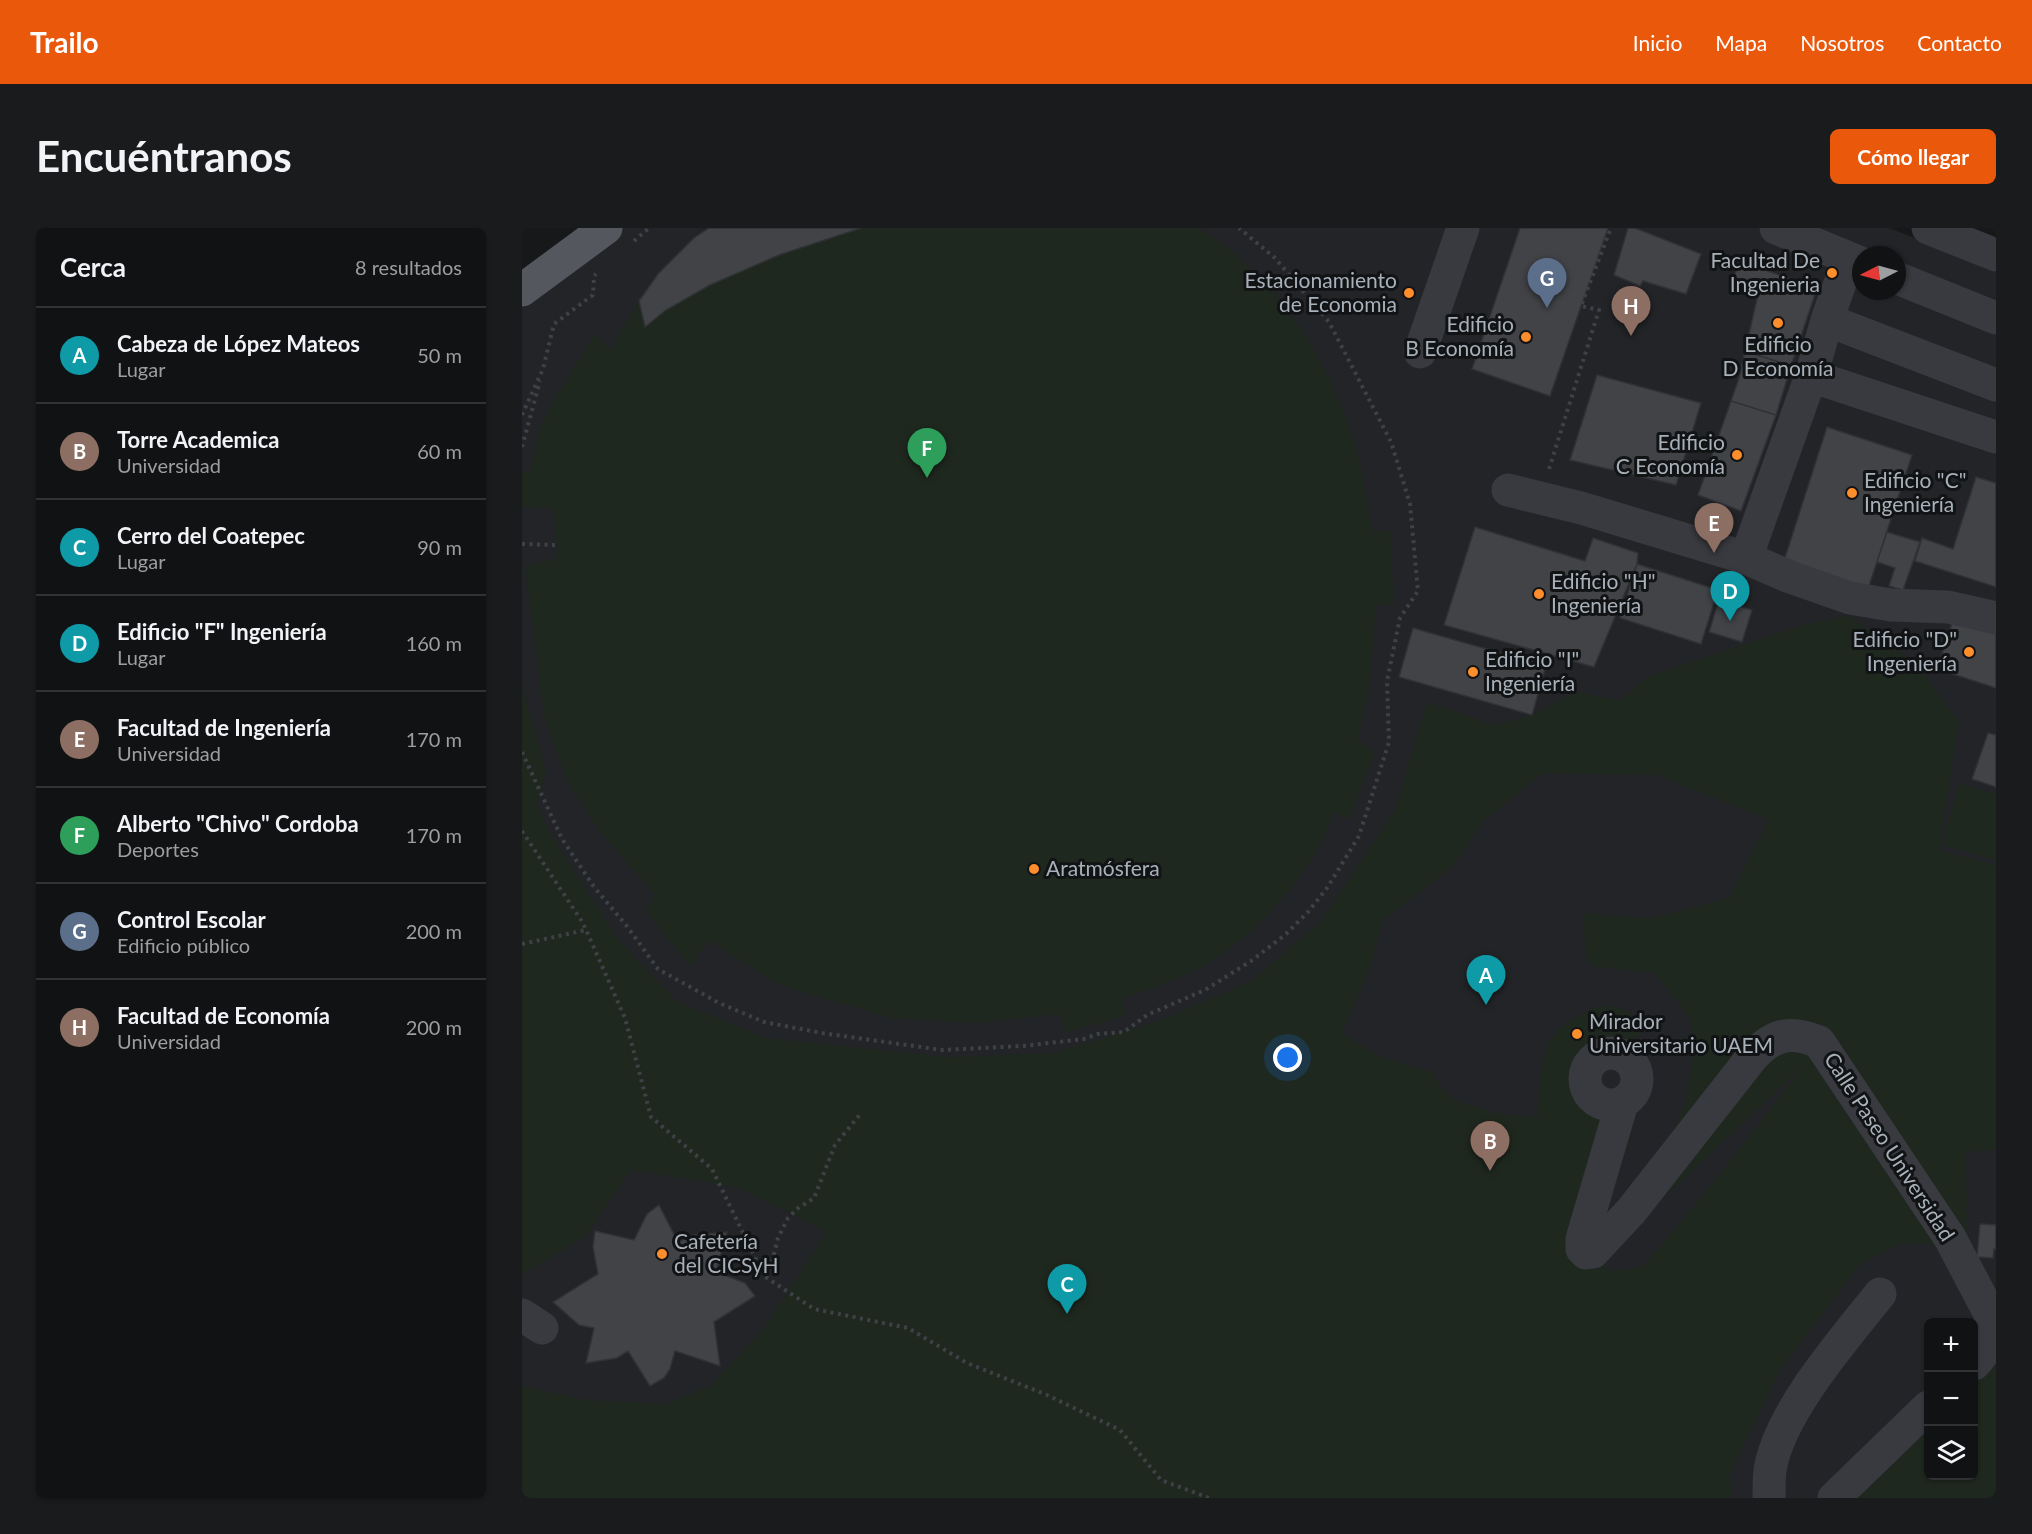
<!DOCTYPE html>
<html lang="es">
<meta charset="utf-8">
<style>
body{margin:0;font-family:Lato,sans-serif;background:#1a1b1d;color:#f1f3f6}
.controls{position:absolute;right:18px;bottom:18px;display:grid;overflow:hidden;border-radius:9px;box-shadow:0 2px 4px #0004}
.controls button{width:54px;height:54px;display:grid;place-items:center;padding:0;border:0;border-bottom:2px solid #303234;background:#111214;color:#f1f3f6;font:30px sans-serif}
.compass{position:absolute;left:1330px;top:18px;width:54px;height:54px;border-radius:50%;background:#111214;box-shadow:0 2px 4px #0004;rotate:264deg}
.you{position:absolute;left:766px;top:830px;width:21px;height:21px;margin:-15px;border:4px solid #fff;border-radius:50%;background:#1a73e8;box-shadow:0 0 0 9px #1a73e833}
.badge{display:grid;place-items:center;width:39px;height:39px;border-radius:50%;background:#ea580c;color:#fff;font-size:20px;font-weight:700}
.pin{position:absolute;translate:-50% -50px;filter:drop-shadow(0 2px 3px #0008)}
.pin::after{content:'';position:absolute;top:32px;width:21px;height:18px;background:inherit;clip-path:polygon(0 0,100% 0,50% 100%)}
.list{margin:0;padding:0;list-style:none}
h2{display:flex;justify-content:space-between;align-items:center;height:78px;margin:0;padding:0 24px;font-size:26px}
h2 small{font-size:20px;font-weight:400;color:#9c9ea0}
.list li{display:grid;grid-template-columns:39px 1fr auto;gap:18px;align-items:center;box-sizing:border-box;height:96px;padding:0 24px;border-top:2px solid #303234}
.list b{display:block;font-size:22px;white-space:nowrap}
.list p{margin:0;font-size:20px;white-space:nowrap;color:#9c9ea0}
.list em{font-size:20px;font-style:normal;color:#9c9ea0}
.icon{flex:none;width:33px;height:33px;fill:none;stroke:currentColor;stroke-width:2;stroke-linecap:round;stroke-linejoin:round}
.map{position:relative;flex:none;width:1474px;height:1270px;overflow:hidden;border-radius:9px}
header{display:flex;align-items:center;gap:36px;box-sizing:border-box;height:84px;padding:0 30px;background:#ea580c;color:#fff}
header strong{font-size:28px}
nav{display:flex;gap:33px;margin-inline-start:auto;font-size:21px}
.intro{display:flex;align-items:center;justify-content:space-between;box-sizing:border-box;height:144px;padding:0 36px}
h1{margin:0;font-size:42px}
.button{padding:15px 27px;border-radius:9px;background:#ea580c;color:#fff;font-size:21px;font-weight:700}
main{display:flex;gap:36px;padding:0 36px}
aside{flex:1;background:#111214;border-radius:9px;box-shadow:0 2px 4px #0004}
.map>svg:first-child{display:block}
.built{fill:#232427;fill-rule:evenodd}
.green{fill:#1f281f;fill-rule:evenodd}
.building{fill:#414347;stroke:#313236;stroke-width:1.5}
.lines{fill:none;stroke-linecap:round;stroke-linejoin:round}
.path{stroke:#3e4246;stroke-width:4;stroke-dasharray:3 4.5;stroke-linecap:butt}
.minor{stroke:#383a3f;stroke-width:33}
.major{stroke:#54585e;stroke-width:33}
.poi-dot{fill:#fe8d2b;stroke:#121315;stroke-width:2}
.labels{text-anchor:middle;stroke-width:6;stroke-linejoin:round;paint-order:stroke}
.poi-label{font-size:21px;fill:#a8b1ba;stroke:#121315;text-anchor:start}
.street-label{font-size:21px;fill:#a8b1ba;stroke:#121315}
</style>
<header>
<strong>Trailo</strong>
<nav><a>Inicio</a><a>Mapa</a><a>Nosotros</a><a>Contacto</a></nav>
</header>
<div class="intro"><h1>Encuéntranos</h1><a class="button">Cómo llegar</a></div>
<main>
<aside>
<h2>Cerca<small>8 resultados</small></h2>
<ul class="list">
<li><span class="badge" style="background:#0f9aa8">A</span><div><b>Cabeza de López Mateos</b><p>Lugar</p></div><em>50 m</em></li>
<li><span class="badge" style="background:#8d6e63">B</span><div><b>Torre Academica</b><p>Universidad</p></div><em>60 m</em></li>
<li><span class="badge" style="background:#0f9aa8">C</span><div><b>Cerro del Coatepec</b><p>Lugar</p></div><em>90 m</em></li>
<li><span class="badge" style="background:#0f9aa8">D</span><div><b>Edificio &quot;F&quot; Ingeniería</b><p>Lugar</p></div><em>160 m</em></li>
<li><span class="badge" style="background:#8d6e63">E</span><div><b>Facultad de Ingeniería</b><p>Universidad</p></div><em>170 m</em></li>
<li><span class="badge" style="background:#2e9e5b">F</span><div><b>Alberto &quot;Chivo&quot; Cordoba</b><p>Deportes</p></div><em>170 m</em></li>
<li><span class="badge" style="background:#5c6f8a">G</span><div><b>Control Escolar</b><p>Edificio público</p></div><em>200 m</em></li>
<li><span class="badge" style="background:#8d6e63">H</span><div><b>Facultad de Economía</b><p>Universidad</p></div><em>200 m</em></li>
</ul>
</aside>
<div class="map">
<svg width="1474" height="1270" viewBox="0 0 1474 1270">
<rect width="100%" height="100%" fill="#17181a"/>
<path class="built" d="M100,0H1367L1474,42V1270H0V78ZM1339,27H1375V63H1339ZM1406,1094H1452V1248H1406Z"/>
<path class="green" d="M187,0H677C691,11 708,20 721,33C773,82 811,145 832,214C841,243 845,274 851,304L868,302L872,376L854,378L848,454L836,511L853,524L827,591L812,584C807,595 804,607 798,618C775,658 735,703 696,729C667,748 632,759 600,771L604,788L544,804L537,786L454,795L370,790L258,757L186,712L169,739L124,683L133,667L76,601L45,553L22,488L3,337L36,331L31,280L0,279V244H8L16,207L28,179L73,106L89,123C114,73 140,32 187,0Z
M1326,387L1394,435L1437,494L1417,623L1474,637V922L1444,924L1445,1023H1435L1408,1016L1382,1015L1339,1035L1258,1142L1207,1248L1210,1270H0V1158L63,1172L143,1176L188,1158L239,1104L305,1004L216,959L109,942L62,1010L0,1046V456L24,542L15,579L37,620L96,711L154,773L244,810L425,829L532,825L634,794L730,753L800,692L873,582L905,474L972,497L1010,487L1054,464L1099,473L1123,450L1279,398ZM1021,545L1135,547L1247,592L1207,670L1127,691L1062,685L1063,727L1071,738L1134,745L1170,794L1171,831L1164,873L1151,905L1124,986L1281,838L1201,943L1122,1038L1088,1044L1070,1017L1108,911L1050,865L1053,845L1067,828L1093,813L1113,810L1129,799C1102,776 1081,771 1051,791C1039,799 1032,805 1026,817C1016,839 1017,867 1016,890L975,885L934,873L918,859L910,844L856,828L820,805L847,742L861,692L931,638L962,592Z
M1437,556L1474,566V632L1420,617Z
M1474,1137V1270H1336L1406,1202V1248H1452V1158Z"/>
<path class="building" d="M187,0H339L257,27L188,57L144,82L123,99L117,73L136,46L172,10Z
M998,0H1086L1028,168L950,141Z
M1106,0H1113L1179,26L1164,66L1121,53L1118,58L1092,47Z
M1217,33L1295,60L1269,138L1223,123L1236,67L1209,59Z
M1223,123L1269,138L1254,187L1209,173L1217,150Z
M1075,147L1179,175L1154,257L1048,232Z
M1209,173L1254,187L1219,283L1176,267Z
M1305,199L1390,227L1345,364L1261,336Z
M1454,249L1474,255V359L1393,333L1400,310L1431,321Z
M953,299L1063,333L1071,310L1116,325L1115,336L1072,439L922,397Z
M1365,304L1398,314L1381,362L1367,358L1373,340L1355,334Z
M1115,336L1196,362L1179,416L1098,390Z
M1197,372L1230,382L1220,414L1187,404Z
M1431,392L1474,406V460L1415,441Z
M891,400L1024,438L1010,487L877,449Z
M1466,505L1474,507V559L1450,551Z
M137,977L156,1014L171,1007L205,1004L194,1044L223,1055L233,1068L192,1094L198,1138L153,1123L148,1141L142,1150L128,1158L106,1123L95,1130L64,1135L72,1100L57,1097L31,1074L76,1046L71,1019L73,1003L112,1012L125,986Z
M1458,996L1474,997V1021H1472L1471,1030L1455,1029Z"/>
<g class="lines">
<path class="path" d="M112,13L127,0
M0,187L21,141L32,96L71,67L72,48L74,46
M0,219L18,153
M1027,241L1077,82L1059,78L1089,0
M0,316L34,317
M0,524L40,611L72,659L104,697L136,741L197,775L242,794L300,805L420,822L501,818L562,811L576,806L602,804L625,787L683,762L729,733L764,706L786,684L805,660L837,608L867,514L865,453L878,390L896,363L888,276L869,214L807,94L753,30L717,0
M0,603L61,695L103,790L129,889L190,941L242,1048L292,1081L386,1100L445,1135L525,1167L598,1202L639,1252L687,1270
M0,716L64,702
M242,1047L250,1034L256,1010L266,990L275,981L292,970L313,917L340,884"/>
<path class="minor" d="M1254,0L1339,35
M1406,0L1474,27
M1375,50L1474,90
M1305,92L1327,30
M898,124L941,0
M1289,148L1474,209
M986,262L1059,280L1224,330L1289,148L1305,92L1474,157
M1224,330L1268,349L1328,370L1369,377L1426,379L1474,390
M1063 851a26 26 0 1 1 52 0a26 26 0 1 1-52 0Z
M1100,875L1060,1011V1021L1064,1025L1071,1024L1110,982L1231,828C1252,806 1269,802 1297,814L1428,1010L1468,1086C1472,1106 1466,1122 1452,1136
M0,1087L20,1100
M1247,1270C1247,1261 1247,1251 1248,1242C1257,1185 1322,1111 1358,1066
M1312,1270L1406,1179"/>
<path class="major" d="M0,62L84,0"/>
</g>
<g class="poi-dot">
<circle cx="1310" cy="45" r="6"/>
<circle cx="887" cy="65" r="6"/>
<circle cx="1256" cy="95" r="6"/>
<circle cx="1004" cy="109" r="6"/>
<circle cx="1215" cy="227" r="6"/>
<circle cx="1330" cy="265" r="6"/>
<circle cx="1017" cy="366" r="6"/>
<circle cx="1447" cy="424" r="6"/>
<circle cx="951" cy="444" r="6"/>
<circle cx="512" cy="641" r="6"/>
<circle cx="1055" cy="806" r="6"/>
<circle cx="140" cy="1026" r="6"/>
</g>
<g class="labels">
<g class="poi-label">
<text x="1298" y="40" text-anchor="end">Facultad De<tspan x="1298" dy="24">Ingenieria</tspan></text>
<text x="875" y="60" text-anchor="end">Estacionamiento<tspan x="875" dy="24">de Economia</tspan></text>
<text x="992" y="104" text-anchor="end">Edificio<tspan x="992" dy="24">B Economía</tspan></text>
<text x="1256" y="124" text-anchor="middle">Edificio<tspan x="1256" dy="24">D Economía</tspan></text>
<text x="1203" y="222" text-anchor="end">Edificio<tspan x="1203" dy="24">C Economía</tspan></text>
<text x="1342" y="260">Edificio "C"<tspan x="1342" dy="24">Ingeniería</tspan></text>
<text x="1029" y="361">Edificio "H"<tspan x="1029" dy="24">Ingeniería</tspan></text>
<text x="1435" y="419" text-anchor="end">Edificio "D"<tspan x="1435" dy="24">Ingeniería</tspan></text>
<text x="963" y="439">Edificio "I"<tspan x="963" dy="24">Ingeniería</tspan></text>
<text x="524" y="648">Aratmósfera</text>
<text x="1067" y="801">Mirador<tspan x="1067" dy="24">Universitario UAEM</tspan></text>
<text x="152" y="1021">Cafetería<tspan x="152" dy="24">del CICSyH</tspan></text>
</g>
<g class="street-label">
<text transform="translate(1367 919) rotate(57)" y="7">Calle Paseo Universidad</text>
</g>
</g>
</svg>
<div class="controls">
<button>+</button>
<button>−</button>
<button><svg class="icon" aria-label="layers" viewBox="0 0 24 24"><path d="M12 4l9 5-9 5-9-5zM3 14l9 5 9-5"/></svg></button>
</div>
<svg class="compass" viewBox="-18 -18 36 36"><path d="M0-13l5 13h-10z" fill="#e53935"/><path d="M0 13l5-13h-10z" fill="#9c9ea0"/></svg>
<div class="you"></div>
<div class="pin badge" style="left:964px;top:777px;background:#0f9aa8">A</div>
<div class="pin badge" style="left:968px;top:943px;background:#8d6e63">B</div>
<div class="pin badge" style="left:545px;top:1086px;background:#0f9aa8">C</div>
<div class="pin badge" style="left:1208px;top:393px;background:#0f9aa8">D</div>
<div class="pin badge" style="left:1192px;top:325px;background:#8d6e63">E</div>
<div class="pin badge" style="left:405px;top:250px;background:#2e9e5b">F</div>
<div class="pin badge" style="left:1025px;top:80px;background:#5c6f8a">G</div>
<div class="pin badge" style="left:1109px;top:108px;background:#8d6e63">H</div>
</div>
</main>
